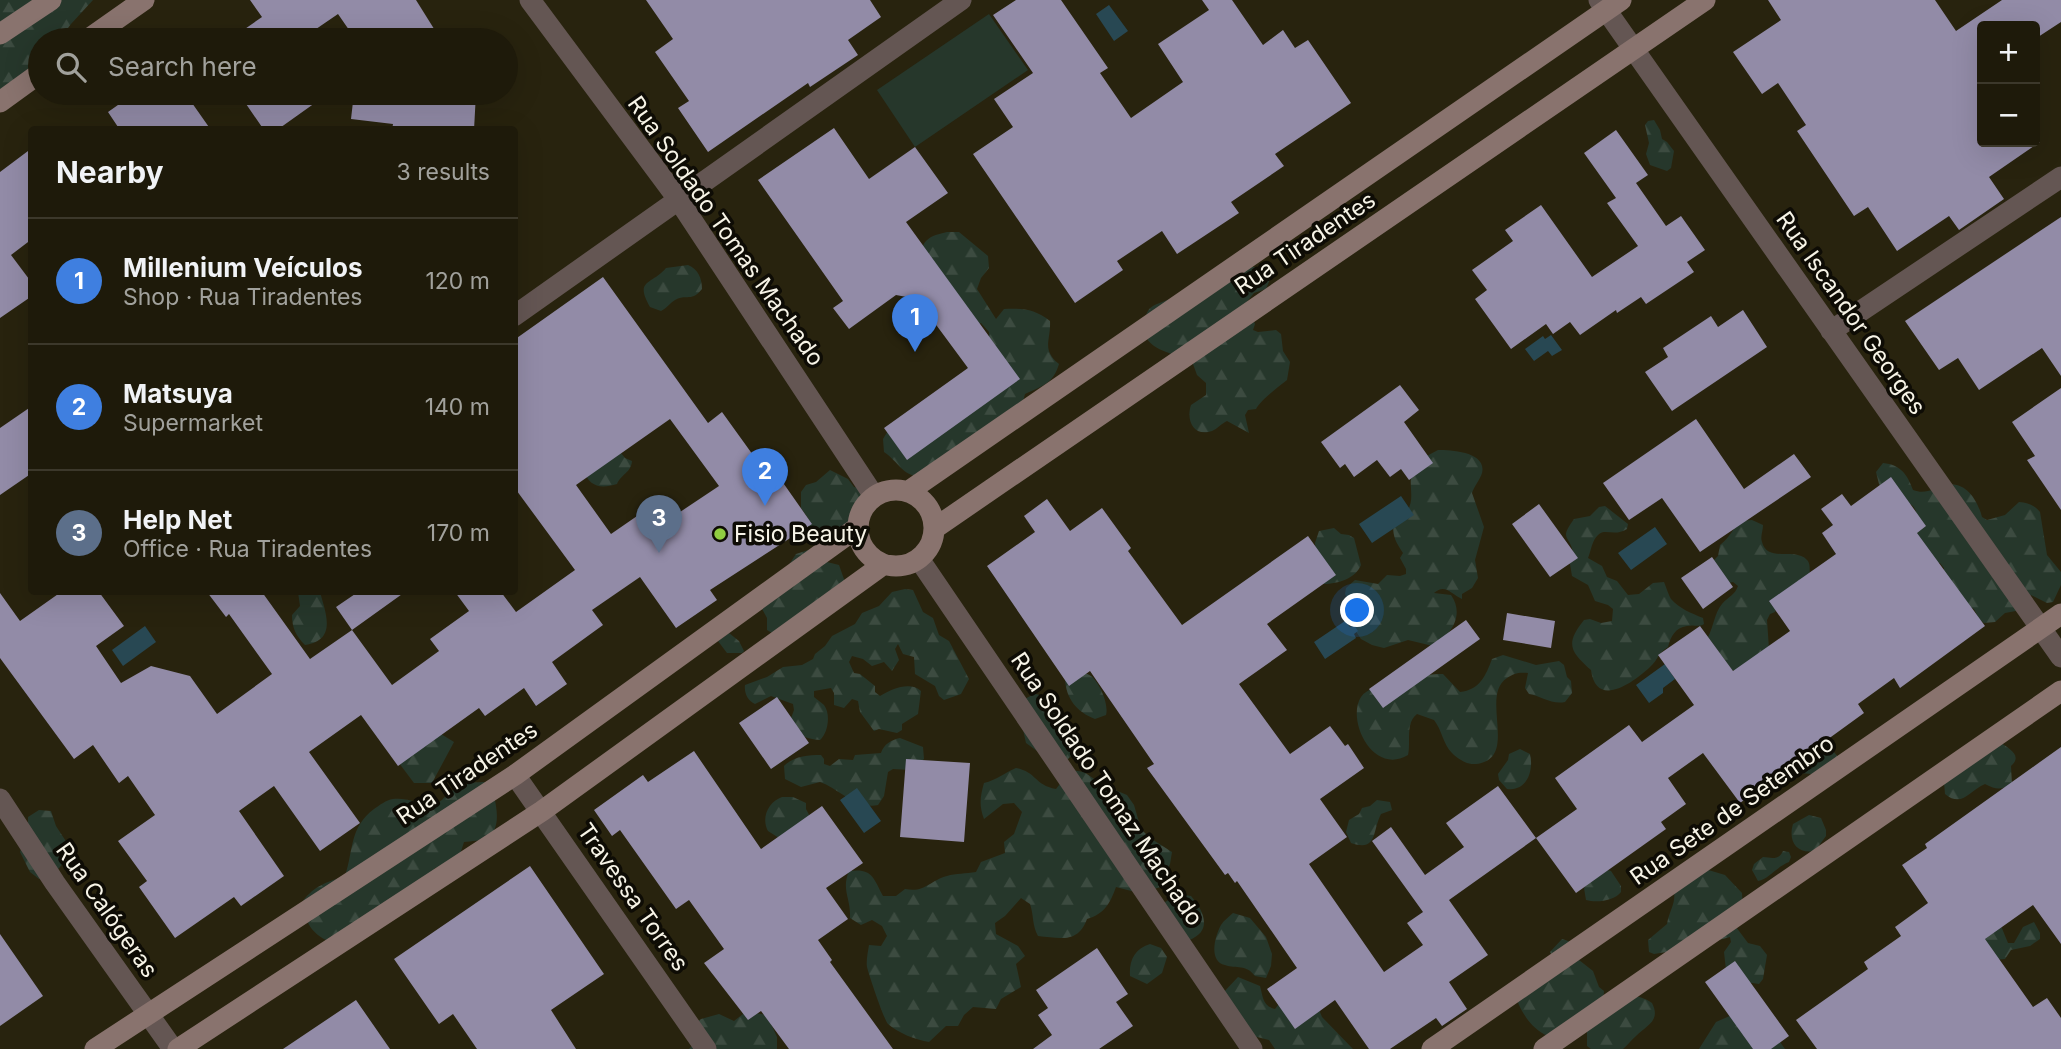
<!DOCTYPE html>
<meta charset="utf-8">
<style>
body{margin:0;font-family:Inter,sans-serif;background:#2b2718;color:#f1f3f6}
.controls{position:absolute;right:21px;top:21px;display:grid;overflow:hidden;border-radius:7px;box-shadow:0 7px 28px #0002}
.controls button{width:63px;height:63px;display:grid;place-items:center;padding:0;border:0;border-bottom:2px solid #3c382b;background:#1e1a0a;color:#f1f3f6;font:35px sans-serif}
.you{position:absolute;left:1358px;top:611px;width:24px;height:24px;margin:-18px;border:5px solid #fff;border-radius:50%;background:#1a73e8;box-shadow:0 0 0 10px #1a73e833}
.badge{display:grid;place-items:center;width:46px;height:46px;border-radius:50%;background:#2563eb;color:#fff;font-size:23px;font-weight:700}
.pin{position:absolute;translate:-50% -58px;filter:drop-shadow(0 2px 4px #0008)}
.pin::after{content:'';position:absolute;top:37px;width:24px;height:21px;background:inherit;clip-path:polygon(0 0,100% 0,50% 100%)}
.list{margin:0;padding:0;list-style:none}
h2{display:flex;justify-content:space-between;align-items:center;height:91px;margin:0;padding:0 28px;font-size:30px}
h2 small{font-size:23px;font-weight:400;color:#a1a19c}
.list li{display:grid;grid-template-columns:46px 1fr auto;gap:21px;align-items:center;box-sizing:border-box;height:126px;padding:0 28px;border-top:2px solid #3c382b}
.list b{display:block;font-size:26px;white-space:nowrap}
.list p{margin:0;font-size:23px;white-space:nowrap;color:#a1a19c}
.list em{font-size:23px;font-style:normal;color:#a1a19c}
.icon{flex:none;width:38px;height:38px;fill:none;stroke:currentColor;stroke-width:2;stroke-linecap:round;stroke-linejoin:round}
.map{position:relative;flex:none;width:2061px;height:1049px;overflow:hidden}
.search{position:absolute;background:#1e1a0a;box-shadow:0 7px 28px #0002;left:28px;top:28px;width:490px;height:77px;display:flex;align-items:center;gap:18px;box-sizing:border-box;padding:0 24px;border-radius:38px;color:#a1a19c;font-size:26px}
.panel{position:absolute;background:#1e1a0a;box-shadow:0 7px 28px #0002;left:28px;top:126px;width:490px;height:469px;border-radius:7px}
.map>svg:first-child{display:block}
.forest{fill:url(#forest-firs)}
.pitch{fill:#26372b}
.water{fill:#284853}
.building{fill:#928ba7;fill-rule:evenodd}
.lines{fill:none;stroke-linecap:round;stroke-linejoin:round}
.street{stroke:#645653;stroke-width:21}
.secondary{stroke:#89736e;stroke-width:21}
.poi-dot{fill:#90cd41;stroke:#0e0c05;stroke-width:2.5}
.labels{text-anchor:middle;stroke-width:7;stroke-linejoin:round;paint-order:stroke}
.street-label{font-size:23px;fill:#f7f4e7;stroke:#0e0c05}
.poi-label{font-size:23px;fill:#f7f4e7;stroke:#0e0c05;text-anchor:start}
</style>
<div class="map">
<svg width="2061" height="1049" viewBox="0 0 2061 1049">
<defs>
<pattern id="forest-firs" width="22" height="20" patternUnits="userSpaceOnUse" patternTransform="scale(1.75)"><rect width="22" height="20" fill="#26372b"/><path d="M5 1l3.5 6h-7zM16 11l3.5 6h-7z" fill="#3c4b40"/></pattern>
</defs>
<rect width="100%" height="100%" fill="#28230e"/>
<path class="forest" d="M0,0H93L71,24L59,40H40V65L0,111Z
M1654,120L1660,130L1662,139L1667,142L1674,151L1671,168L1667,171L1650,165L1646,154L1649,143L1645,125L1648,121Z
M947,232H959L988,256L989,268L981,278L977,289L996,319L1004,309C1023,308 1035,309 1050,321C1051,341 1041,349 1059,364C1053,384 1042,386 1025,394L1022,405L922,478C900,474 900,463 884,452L883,439L889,429L961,382L971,360L989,343V332L981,323L969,328L932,323C925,308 914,253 926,241C932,235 939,234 947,232Z
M688,265C698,269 702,278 702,289C691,303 686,293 675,300C670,303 667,308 661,311L650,307C634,279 652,285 666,268Z
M1251,267H1269L1273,272L1266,289L1254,293L1246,303L1255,324L1253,330L1258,332L1276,330L1281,334L1283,351L1290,362L1287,380C1279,386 1260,401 1256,409L1248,410L1245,415L1249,433L1227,421C1222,423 1217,429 1212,431C1193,437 1186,420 1191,405L1206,395V383L1197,375L1193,364C1177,362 1179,357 1169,353C1153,347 1142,341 1145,321C1146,312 1149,307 1157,304Z
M1438,450C1452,450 1487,452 1482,473C1480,480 1474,486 1472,493L1484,527L1475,560L1478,578L1472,588L1462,594V599C1451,594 1445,583 1434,593L1451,595C1465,615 1451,635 1433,646L1408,640L1384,648L1372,645L1361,639L1351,623L1350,605L1345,594L1346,588L1355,580L1378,584L1387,575L1400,576L1406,574V569L1400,558L1403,553C1396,542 1393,538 1393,524C1419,504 1409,500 1411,470L1423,458Z
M621,453L625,458L632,461C631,473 621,474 617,484C600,489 590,487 583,470Z
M1883,463C1901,465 1907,474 1913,490C1926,495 1934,488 1947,485C1966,481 1978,501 1982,517L1987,520L2005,515L2019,502C2029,503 2034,505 2040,512L2047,555L2061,572V585L2053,602L2047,603L2031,595L2021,610L2005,613L1995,622L1984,623L1979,619L1974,609L1969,607L1944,580V568L1940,563H1934C1930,558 1923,551 1921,545C1907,512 1934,508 1885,494L1879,484L1876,472Z
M830,470L848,479L854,487L860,488C880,513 839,536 817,540L810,533L808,518L801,508V492L806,485L816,482Z
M1605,506L1628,524L1627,529C1615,537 1605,528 1598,535C1592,540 1591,551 1588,558L1602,566L1607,577L1617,581L1628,595L1639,594L1653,583L1664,582C1666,587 1669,596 1671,599C1680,609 1691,613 1703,618L1704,624C1697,628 1695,624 1687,626C1675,628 1671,636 1668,647C1656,655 1659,659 1650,667C1633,683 1596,709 1591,670C1570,651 1565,644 1584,620L1590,619L1601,623L1612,621L1613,609L1608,605L1595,601L1588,585L1572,576L1570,564L1573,552C1569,534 1559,540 1574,519L1590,516L1599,507Z
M1752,520L1763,525C1763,531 1760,537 1762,542C1767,563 1796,547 1807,560C1811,564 1809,571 1810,576L1777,606L1775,612L1770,614L1767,620L1769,649L1737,672L1732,670L1708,637C1714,626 1714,614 1722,604C1728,597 1735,595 1738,586L1733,582L1728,583L1710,564L1718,556L1720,545C1729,538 1733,529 1740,521Z
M1334,528L1341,534L1349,535L1354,538L1361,565C1356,578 1338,584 1324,584L1318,577L1315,543L1319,531Z
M811,549L827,562L839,565L845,582L772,633L767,630V618L761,607L796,554Z
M905,589L913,590L923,612L933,618L939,635L949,641L969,679L961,694L944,700L939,696L935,686L915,674L914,657L903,654L898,644L895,649L899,660L892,671L884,662L872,666L863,659L852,656L849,662L854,673L860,674L875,686V692L880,696C892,689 910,681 921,691L918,714L902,724V730L897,733L879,729L874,731L860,712L858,701L852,699L844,708L834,705V693L831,688L814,691V697C817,700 821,702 824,705C831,714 828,733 820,740C805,739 798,735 790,721L794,710L793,704L771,696L755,704C748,701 744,693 745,685L767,677L783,667L802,665L813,659L815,654L825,646L832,636L855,624L862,613L879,606L892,592Z
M298,592H320C326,614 337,640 305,645C296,636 292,628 292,615L300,606Z
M729,633L739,641L744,651L742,653H727L718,641Z
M1503,655L1536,665L1559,661L1564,665L1567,677L1571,681L1572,693L1565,702C1552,705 1541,696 1529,694L1525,688L1528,673C1519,672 1514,673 1507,678C1479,696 1520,759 1476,764C1467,765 1458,759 1452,753C1443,744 1442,730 1434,720L1417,714C1405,723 1411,742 1408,755C1373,776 1346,720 1361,697C1372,681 1425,674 1443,674L1460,692C1480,690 1486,675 1492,659Z
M1074,670C1079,672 1087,673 1091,676C1100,683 1109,705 1106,715L1095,719C1077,712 1066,699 1065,679Z
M1034,694C1054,694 1089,744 1068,759L1051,761L1026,743L1022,725L1023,700Z
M441,734L454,742L432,783H414L399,763Z
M900,738L923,747L924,759L911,770L893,769L888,772L884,796L878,805C857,810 838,788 820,782L801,787L785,779L784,766C794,756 808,755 821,755L824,759V764L830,766L839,759L853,760L855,755L881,753C884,744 891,740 900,738Z
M1819,741L1829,746L1838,757L1812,774L1800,773L1794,776L1770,793L1763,792L1759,788Z
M2000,742C2009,749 2023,755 2011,766L2012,784C2001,790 1997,790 1985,784C1969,791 1962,808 1945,794L1944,782Z
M1520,749L1530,754C1534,770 1527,792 1507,789L1499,780L1498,774L1508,760L1509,754Z
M1016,768C1037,772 1034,785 1056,789L1071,770L1084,772L1103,785L1127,795L1134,805L1141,829L1150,838L1172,852L1170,864L1161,887L1139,893L1116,887C1110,904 1104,914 1087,919C1078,944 1060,938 1038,936C1032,925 1034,916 1030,904L1021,898L1005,916L995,923L996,934L1018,946L1025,956L1016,964L1021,987L1001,999L996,1009L973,1007L964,1015L958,1026H946L929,1042C916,1040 898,1033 888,1024C884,1020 869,975 867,967C866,960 868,952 869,945L881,946L887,936L882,926L872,920L861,925L850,918C851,898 841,890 849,871C872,868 873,877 883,896H896L905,889C925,893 929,881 947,876C956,873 966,874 976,872L981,862L1005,853L1004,842L1014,834L1022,812L1014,803L1003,804L984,819C979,806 980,797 984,783C997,780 1004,773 1016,768Z
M483,782L490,783C495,797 504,828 487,838C482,841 471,841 464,842L457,864L435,868L418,899L326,940C310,932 304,919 303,901C314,886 327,882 345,876C354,849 349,828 374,809C380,805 386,800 393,799C408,797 422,806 435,803C442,802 443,798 448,794C458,785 470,782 483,782Z
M782,797H793L806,803V809L814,824L779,838L768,831C761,818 768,802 782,797Z
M1377,800L1390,802L1392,810L1381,814C1372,831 1378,852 1351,843L1346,832L1349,820L1359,814L1362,808L1370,806Z
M39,810L51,811L56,826L69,846C67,863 56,875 39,879L30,872L20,852L28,829V817Z
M1809,815L1821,818L1826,830V836L1815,851C1796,854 1788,841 1793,824Z
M1783,851L1789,852L1791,857L1789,862C1776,867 1769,879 1758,881L1752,870L1754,864L1763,857C1772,858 1779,860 1783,851Z
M1604,869L1611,871L1621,886V892C1614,901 1597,903 1586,900L1584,888L1591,879Z
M1705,869L1725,875L1742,893L1743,911L1736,927L1748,943L1760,946L1767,955L1763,979L1759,984L1746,982L1726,970L1724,952L1731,942L1730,937L1719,940L1686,939L1673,951L1654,954L1649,952L1648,940L1667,924C1669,911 1676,904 1674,891Z
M1177,894L1191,896C1204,911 1213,931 1189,940L1161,905Z
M1966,895L2001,926L2008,943H2014L2023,927L2034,922L2040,933V939L2030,946L2011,950L2005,959L1992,960Z
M1233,913L1250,918L1266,937L1272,954L1271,966L1266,978L1255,976C1246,964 1237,969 1225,965C1208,961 1215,936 1221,925C1224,920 1229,917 1233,913Z
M1562,939C1574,942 1577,948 1579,960L1593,971L1599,987L1604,991L1603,1003C1623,998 1634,991 1652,1003C1661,1021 1647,1025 1636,1036C1631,1040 1628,1045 1623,1049H1591L1587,1046V1027L1548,1036C1533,1030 1522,1014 1517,1000L1554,959L1550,952Z
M1150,944L1161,948L1167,957L1162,973L1147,984L1130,976C1129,961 1134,949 1150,944Z
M1238,977L1260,986C1263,996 1262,1006 1275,1009L1282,1000H1322L1320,1012L1322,1017L1353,1049H1275L1269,1040L1245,1034L1222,994Z
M755,1013L767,1015L777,1037V1049H689L693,1045L697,1022L701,1019L719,1014L734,1021L743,1014Z
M1732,1015L1780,1042L1785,1049H1699L1716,1022Z"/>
<path class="pitch" d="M989,14L1028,70L915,147L877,90Z"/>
<path class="water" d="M1109,5L1128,31L1114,41L1096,14Z
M1551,335L1562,350L1552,356L1548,351L1534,361L1525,349L1543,336L1545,339Z
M1401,496L1414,515L1372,543L1359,524Z
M1655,527L1667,544L1631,570L1618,553Z
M1345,621L1350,627L1354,625L1358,631L1354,634L1356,638L1325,659L1314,642Z
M145,626L156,642L123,666L112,650Z
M1665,664L1675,679L1663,688V693L1649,703L1636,685Z
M857,788L881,821L864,833L840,800Z"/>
<path class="building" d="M250,0H416L441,40H356L338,14L300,40H229L262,17Z
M646,0H870L881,17L848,40L858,55L810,87L808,83L708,152L678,108L689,101L655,52L673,39Z
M1016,0H1061L1108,68L1100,73L1131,118L1183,82L1158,44L1209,10L1202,0H1232L1263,45L1283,30L1295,48L1308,40L1351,103L1275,154L1284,166L1231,202L1239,213L1177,254L1162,231L1117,261L1123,270L1075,303L973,154L1013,127L994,99L1033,73L993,15Z
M1768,0H1935L1956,31L2002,0H2061V22L2035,39V26H1982V142H2040L1989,177L2004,199L1959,230L1949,216L1897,251L1868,207L1854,216L1797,131L1806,125L1778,83L1762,94L1733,52L1781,20Z
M135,93H185L211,130H120L108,112Z
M256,93H329L277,130H264L244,101Z
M354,93H476L474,130H392L393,124L351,119Z
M834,128L869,179L915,147L948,193L906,222L1020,379L907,460L884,428L968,368L917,299L896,295L849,329L833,308L843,301L758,180Z
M1616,130L1648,175L1636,183L1666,226L1681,216L1705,250L1687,262L1694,272L1646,304L1641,297L1617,313L1616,310L1580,335L1570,322L1553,334L1546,324L1511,349L1475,299L1487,290L1472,270L1513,241L1505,230L1541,205L1592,277L1638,246L1607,203L1616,198L1584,153Z
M32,148V239L11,255L32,283V296L0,318V172Z
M2061,217V376L2042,348L1979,390L1958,358L1939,370L1905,321Z
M603,277L708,423L722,412L758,462L765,457L812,524L710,590L717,600L676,628L640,577L592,610L603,625L552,662L567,684L536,706L524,688L485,716L479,708L398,766L361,715L309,752L360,823L320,851L274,786L239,811L284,876L241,906L234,897L175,938L139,887L147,881L118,841L155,815L128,776L119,783L93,745L74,759L0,658V593L20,621L61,592H99L124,626L96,646L121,683L151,666L190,676L217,714L272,674L229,614L226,617L207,592H262L310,659L352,630L392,685L439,651L430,639L469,611L455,592H501L516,612L575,570L514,487V340ZM670,419L719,486L665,522L653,505L611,534L576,485Z
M1743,310L1767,347L1672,411L1645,372L1668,357L1663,348L1711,316L1718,327Z
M1400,385L1419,410L1404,422L1433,463L1409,480L1401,469L1390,477L1377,460L1354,477L1345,464L1340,468L1321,442Z
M2061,388V510L2027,460L2035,456L2012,422Z
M32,406V473L0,495V428Z
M1696,419L1744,489L1794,454L1811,477L1700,552L1662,498L1629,520L1603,483Z
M1891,477L1926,526L1917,533L1985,626L1900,688L1894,678L1858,704L1864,713L1740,803L1703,753L1668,778L1686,804L1661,822L1666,829L1576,893L1536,838L1577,809L1555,778L1629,725L1642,742L1694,705L1658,655L1700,626L1733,671L1790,631L1769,601L1836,554L1822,533L1833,525L1821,509L1842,494L1851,506Z
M1047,499L1070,531L1102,508L1131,548L1128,551L1182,625L1308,536L1336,575L1267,624L1287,650L1239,684L1290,754L1330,726L1345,746L1348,744L1364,768L1320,799L1347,837L1309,864L1384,972L1423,945L1407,923L1423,912L1372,841L1391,827L1425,875L1464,847L1446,823L1498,786L1536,838L1449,900L1488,955L1449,982L1467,1009L1442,1026L1436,1018L1390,1049H1369L1335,1000L1295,1029L1267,989L1297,968L1237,881L1235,883L1228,873L1225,875L1147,768L1154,764L1090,671L1069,686L987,566L1035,532L1024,516Z
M1539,504L1578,558L1550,577L1512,524Z
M1712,557L1733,587L1703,609L1681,578Z
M358,592H405L352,630L336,607Z
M1507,613L1555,621L1551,648L1503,640Z
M1466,620L1480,639L1383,708L1369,689Z
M777,697L809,743L771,769L739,723Z
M2061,747V944L2033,905L1985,939L2033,1007L2047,998L2061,1018V1049H1817L1796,1020L1868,969L1864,962L1901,936L1895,927L1928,903L1902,865L1927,848L1925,844Z
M694,751L761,849L822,806L863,863L826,888L848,919L818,940L832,960L830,962L893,1049H789L761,1011L748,1020L704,963L724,949L689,900L676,909L620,830L612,836L594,810L643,775L648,782Z
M906,759L970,763L964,842L900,837Z
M530,866L604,974L551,1010L576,1049H477L453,1014L439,1024L394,959Z
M0,934L43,996L0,1026Z
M1097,948L1128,994L1116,1002L1133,1026L1099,1049H1033L1052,1035L1038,1015L1048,1008L1036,990Z
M1735,961L1789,1036L1771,1049H1753L1705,982Z
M356,1000L390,1049H283Z"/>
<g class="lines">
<path class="street" d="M530,0L678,199L874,496
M1599,0L2061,657
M514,316L961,0
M1831,331L2061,177
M919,559L1252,1049
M515,775L706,1049
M0,799L55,883L173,1049"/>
<path class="secondary" d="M0,34L51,0
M87,40L144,0
M0,102L40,73
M858 528a38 38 0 1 1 76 0a38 38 0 1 1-76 0Z
M909,491L1621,0
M935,528L1705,0
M95,1049L515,775L858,527
M178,1049L542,811L884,564
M1432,1049L2061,614
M1544,1049L2061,691"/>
</g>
<circle class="poi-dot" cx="720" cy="534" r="7"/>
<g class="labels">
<g class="street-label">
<text transform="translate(726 231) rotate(55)" y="8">Rua Soldado Tomas Machado</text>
<text transform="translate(1305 243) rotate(-34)" y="8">Rua Tiradentes</text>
<text transform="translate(1851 313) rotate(55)" y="8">Rua Iscandor Georges</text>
<text transform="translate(467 773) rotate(-34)" y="8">Rua Tiradentes</text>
<text transform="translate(1107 789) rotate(56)" y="8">Rua Soldado Tomaz Machado</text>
<text transform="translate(1732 810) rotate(-35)" y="8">Rua Sete de Setembro</text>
<text transform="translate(633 897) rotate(55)" y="8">Travessa Torres</text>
<text transform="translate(107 910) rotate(55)" y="8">Rua Calógeras</text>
</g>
<g class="poi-label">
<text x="734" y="542">Fisio Beauty</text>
</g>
</g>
</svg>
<div class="controls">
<button>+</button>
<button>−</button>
</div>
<div class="you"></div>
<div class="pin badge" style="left:915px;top:352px;background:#3f7fe0">1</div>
<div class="pin badge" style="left:765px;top:506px;background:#3f7fe0">2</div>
<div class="pin badge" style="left:659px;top:553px;background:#5c6f8a">3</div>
<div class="search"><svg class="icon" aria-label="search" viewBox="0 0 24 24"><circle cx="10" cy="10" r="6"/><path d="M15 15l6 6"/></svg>Search here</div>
<section class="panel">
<h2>Nearby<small>3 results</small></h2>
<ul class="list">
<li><span class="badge" style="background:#3f7fe0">1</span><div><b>Millenium Veículos</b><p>Shop · Rua Tiradentes</p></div><em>120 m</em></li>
<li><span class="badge" style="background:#3f7fe0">2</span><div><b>Matsuya</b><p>Supermarket</p></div><em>140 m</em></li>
<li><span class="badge" style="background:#5c6f8a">3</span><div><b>Help Net</b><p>Office · Rua Tiradentes</p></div><em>170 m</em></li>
</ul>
</section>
</div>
